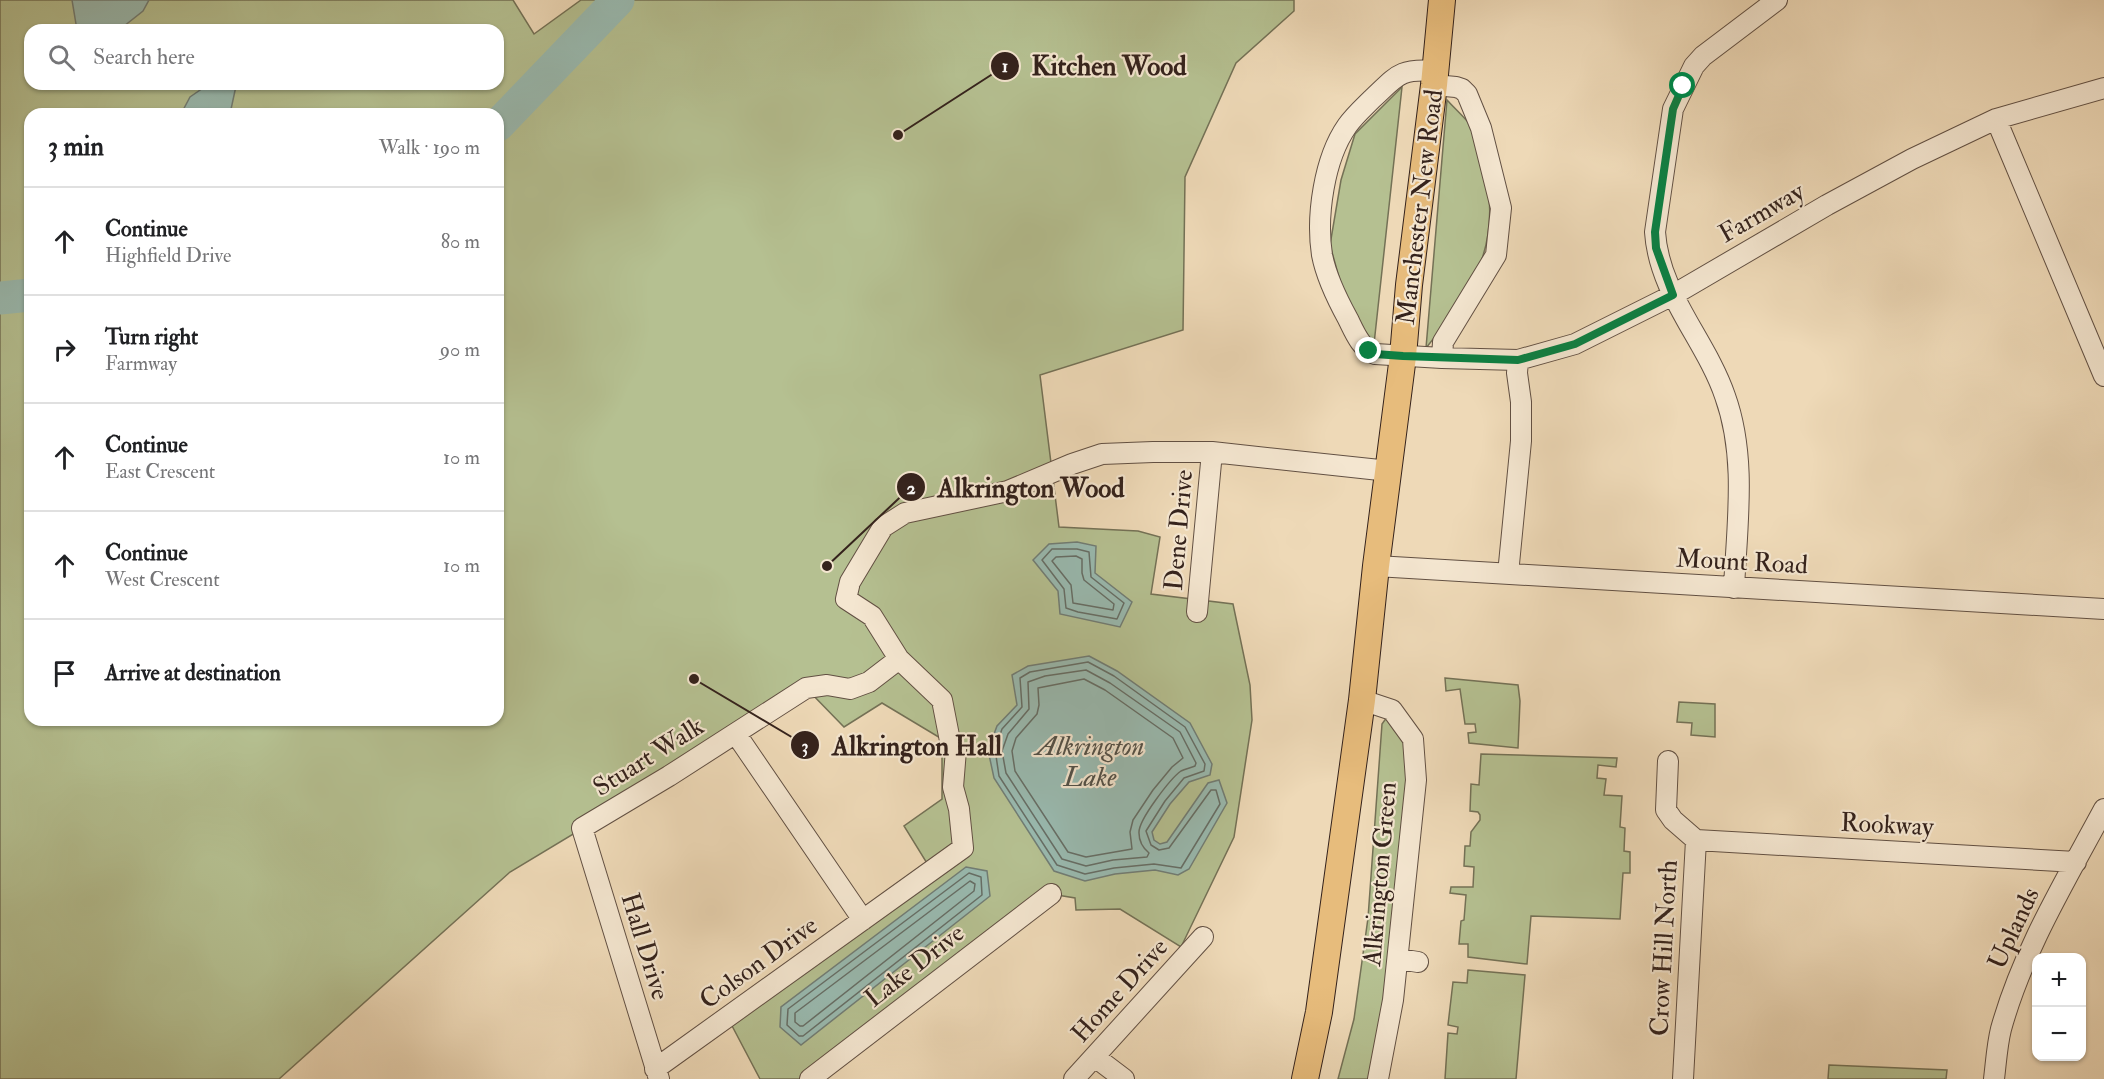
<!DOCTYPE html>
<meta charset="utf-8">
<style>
body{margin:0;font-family:"IM FELL Double Pica",serif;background:#f6f6f6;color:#202124}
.controls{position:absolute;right:18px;bottom:18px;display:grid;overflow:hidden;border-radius:12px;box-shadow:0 2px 4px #0004}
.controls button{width:54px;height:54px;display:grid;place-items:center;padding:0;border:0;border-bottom:2px solid #e0e0e0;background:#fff;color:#202124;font:30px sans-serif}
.stop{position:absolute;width:18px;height:18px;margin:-14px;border:4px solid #0b8043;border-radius:50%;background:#fff}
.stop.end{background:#0b8043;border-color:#fff;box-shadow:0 2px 6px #0008}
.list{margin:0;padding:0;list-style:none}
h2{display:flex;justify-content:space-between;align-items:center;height:78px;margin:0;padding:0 24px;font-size:26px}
h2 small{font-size:20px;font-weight:400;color:#757577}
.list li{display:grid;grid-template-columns:39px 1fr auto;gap:18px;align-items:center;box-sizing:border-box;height:108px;padding:0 24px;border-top:2px solid #e0e0e0}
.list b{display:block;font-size:22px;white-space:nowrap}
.list p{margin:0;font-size:20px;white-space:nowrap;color:#757577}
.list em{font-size:20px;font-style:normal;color:#757577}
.icon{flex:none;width:33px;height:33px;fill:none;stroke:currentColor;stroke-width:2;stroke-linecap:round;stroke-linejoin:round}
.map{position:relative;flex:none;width:2104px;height:1079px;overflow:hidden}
.search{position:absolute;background:#fff;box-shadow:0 2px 4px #0004;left:24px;top:24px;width:480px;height:66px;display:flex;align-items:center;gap:15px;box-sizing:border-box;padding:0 21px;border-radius:18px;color:#757577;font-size:22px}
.panel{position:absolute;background:#fff;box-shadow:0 2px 4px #0004;left:24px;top:108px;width:480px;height:618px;border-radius:18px}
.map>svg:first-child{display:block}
.green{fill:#b5c091;stroke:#747156;stroke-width:1.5;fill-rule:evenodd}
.water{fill:#99bab0;stroke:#717d75;stroke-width:1.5}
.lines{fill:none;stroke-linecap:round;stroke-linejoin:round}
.shore{stroke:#666e66;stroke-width:1.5}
.river{stroke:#99bab0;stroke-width:33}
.minor-casing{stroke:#625043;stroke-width:22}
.major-casing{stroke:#34221c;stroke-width:28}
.minor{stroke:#f4e6d0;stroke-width:20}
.major{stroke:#e7bc7c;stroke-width:26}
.route{stroke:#0b8043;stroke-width:8}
.labels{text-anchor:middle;stroke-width:4.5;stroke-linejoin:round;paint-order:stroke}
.street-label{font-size:26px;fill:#34221c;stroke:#f4e6d0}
.water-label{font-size:27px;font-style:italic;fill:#525048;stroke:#f4e6d0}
.leader{fill:none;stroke:#34221c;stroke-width:2}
.callout-dot{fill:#34221c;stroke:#f4e6d0;stroke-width:2}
.mark-label{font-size:18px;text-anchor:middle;font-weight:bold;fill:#fff}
.callout-label{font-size:27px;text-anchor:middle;font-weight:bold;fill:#34221c;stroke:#f4e6d0;stroke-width:4.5;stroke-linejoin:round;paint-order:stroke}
</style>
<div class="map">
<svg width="2104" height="1079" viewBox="0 0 2104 1079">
<rect width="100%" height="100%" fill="#eed9b7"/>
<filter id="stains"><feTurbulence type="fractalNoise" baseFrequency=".00333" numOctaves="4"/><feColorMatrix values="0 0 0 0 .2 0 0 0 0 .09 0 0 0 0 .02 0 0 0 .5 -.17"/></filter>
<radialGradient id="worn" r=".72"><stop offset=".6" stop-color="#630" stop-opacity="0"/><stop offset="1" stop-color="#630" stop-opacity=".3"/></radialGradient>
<path class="green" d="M0,0H513L534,34L581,0H1294V11L1236,63L1185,177L1183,330L1040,375L1059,527L1138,531L1160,537L1151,594L1233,604L1250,685L1252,720L1234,837L1181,947L1120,909L1076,910L1075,898L1051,894L810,1079H760L730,1022L930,868L904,826L942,799V739L882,703L844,727L806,688L643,792L510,872L279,1079H0ZM30,30H498V84H30ZM30,114H498V720H30Z
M1402,87L1374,344L1347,306L1330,245L1341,180L1355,134Z
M1447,100C1455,109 1472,124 1477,134C1481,143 1482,156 1484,166C1503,244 1474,289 1426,348Z
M1445,678L1518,685L1520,701L1518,748L1469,743L1468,733L1476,732L1475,724H1465L1460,689L1446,691Z
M1679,702L1715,704V737L1691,735L1692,723L1677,722Z
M1392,710L1413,739L1375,1079H1338L1354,1019L1368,918L1382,724Z
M1481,754L1617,758L1616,767L1598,765L1597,778L1606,779L1604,795L1622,796L1620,827L1625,828L1624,851L1630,852V873H1623L1620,919L1531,916L1527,964L1468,957V944H1459L1461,921L1464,920L1466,895L1450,893L1451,887H1473L1474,867L1464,866L1465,846H1470L1471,832L1480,820V815L1478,812L1470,811L1471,784L1479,785Z
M1468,970L1525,975L1516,1079H1445L1448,1033L1457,1034L1458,1027L1448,1025L1453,982L1467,983Z
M1829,1065L1947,1070L1946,1079H1828Z"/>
<path class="water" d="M72,0H149L143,11L119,30H77Z
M209,84H228L236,86L230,114H181L190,97Z
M1077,542L1096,546L1095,573L1132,602L1120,627L1060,614L1058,591L1033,560L1049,544Z
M1089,656L1117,671L1190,723L1212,764L1210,775L1189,782L1170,804L1152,832L1154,840L1160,844L1167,842L1208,783L1219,780L1227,803L1189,869L1178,875L1155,870L1115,874L1085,881L1054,871L994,778L988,750L997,726L1017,705L1012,675L1028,666Z
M966,867L987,871L990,896L801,1045L780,1027L781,1007Z"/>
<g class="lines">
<path class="shore" d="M1077,549L1089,552L1091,577L1124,603L1117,619L1078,612L1066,608L1064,589L1042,560L1052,549Z
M1076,556L1082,559V573L1084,580L1114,604L1113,610L1073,603L1071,585L1052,561L1056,557Z
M1088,662L1114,676L1185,727L1205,764L1204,771L1184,778L1165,801L1146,831L1151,845L1159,850L1169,848L1211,790H1216L1220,804L1181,868L1154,864L1114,868L1085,874L1057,865L999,776L995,749L1002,729L1022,707L1020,678L1030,672Z
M1086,670L1110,683L1180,732L1196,763L1195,766C1190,768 1185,769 1181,771C1171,778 1138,820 1139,833C1139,841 1143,848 1149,853L1147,857L1113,860L1086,866L1062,859L1006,773L1002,751L1008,734L1029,709L1028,682L1045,676Z
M1084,679L1105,690L1173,738L1183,758L1172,767L1153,790L1133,820L1130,832L1132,849L1086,857L1068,852L1015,771L1012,751L1016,738L1037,714L1039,705L1038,688Z
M969,873L981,877L982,895L803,1036H799L787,1025L788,1009Z
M970,881L975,884L974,891L803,1026H800L795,1022V1013Z"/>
<path class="river" d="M498,125L618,0
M0,298L30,295"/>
<g class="minor-casing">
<path id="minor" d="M1435,71C1399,68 1397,76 1372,99C1363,108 1354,116 1347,126C1324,159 1316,216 1322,255C1326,276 1337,299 1348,319C1354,331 1361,349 1375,354L1442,358L1518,360L1575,344L1673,295L1827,205L1912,159L1996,119L2104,88
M1434,85L1456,87L1462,89L1467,94L1481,128L1501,208L1496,255L1443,342L1442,358
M1996,119L2104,376
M1376,566L2104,609
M1508,574L1521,441V402L1517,373L1518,360
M1734,588C1737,524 1747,457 1725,396C1706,340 1659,294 1655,232L1673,109L1694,66L1703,56L1777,0
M1197,612L1212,452
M1362,700L1392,710L1413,739L1416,780L1393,1000L1378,1079
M736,734L863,920
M1668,761L1666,810L1673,820L1696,840
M1696,840L2076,862
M1399,959L1418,962
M1095,1057L1124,1079
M655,1069L963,848L959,809L953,787L956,750L951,746L942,700L899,659L872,616L846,599L850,582L883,527L905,513L1008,491L1072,464L1102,454L1153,452H1212L1389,471
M659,1079L582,828L669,776L806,688L827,685L850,689L869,682L899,659
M810,1079L1051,894
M1074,1079L1203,937
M1683,1079L1696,840
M1994,1079C1996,1063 1997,1045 2001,1029C2023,950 2066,880 2104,809"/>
</g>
<g class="major-casing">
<path id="major" d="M1305,1079L1319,1012L1362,700L1376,566L1403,356L1409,285L1434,85L1442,0"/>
</g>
<use href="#minor" class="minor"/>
<use href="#major" class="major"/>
</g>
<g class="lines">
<path class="route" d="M1369,351L1375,354L1403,356L1518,360L1575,344L1673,295L1656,248L1655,232L1673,109L1683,86"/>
</g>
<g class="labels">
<g class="street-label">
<text transform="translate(1419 207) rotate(-83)" y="9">Manchester New Road</text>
<text transform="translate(1761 212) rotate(-30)" y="9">Farmway</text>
<text transform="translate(1178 530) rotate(-85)" y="9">Dene Drive</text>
<text transform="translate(1742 561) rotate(3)" y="9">Mount Road</text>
<text transform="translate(648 756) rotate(-32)" y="9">Stuart Walk</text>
<text transform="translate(1887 824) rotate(3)" y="9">Rookway</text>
<text transform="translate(1379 874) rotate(-85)" y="9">Alkrington Green</text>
<text transform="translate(2013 928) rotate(-65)" y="9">Uplands</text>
<text transform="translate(646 946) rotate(73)" y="9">Hall Drive</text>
<text transform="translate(1663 948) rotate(-87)" y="9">Crow Hill North</text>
<text transform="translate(758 962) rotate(-36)" y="9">Colson Drive</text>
<text transform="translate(914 965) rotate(-38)" y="9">Lake Drive</text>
<text transform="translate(1119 990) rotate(-48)" y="9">Home Drive</text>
</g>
<g class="water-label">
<text x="1090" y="755">Alkrington<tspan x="1090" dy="31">Lake</tspan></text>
</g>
</g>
<path class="leader" d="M898 135L1005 66M827 566L911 487M694 679L805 745"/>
<g class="callout-dot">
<circle cx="898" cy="135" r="6"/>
<circle cx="827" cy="566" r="6"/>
<circle cx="694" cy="679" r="6"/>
<circle cx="1005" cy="66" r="15"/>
<circle cx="911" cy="487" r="15"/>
<circle cx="805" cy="745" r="15"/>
</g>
<g class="mark-label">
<text x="1005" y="72">1</text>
<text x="911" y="494">2</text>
<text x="805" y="752">3</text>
</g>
<g class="callout-label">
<text x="1109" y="75">Kitchen Wood</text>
<text x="1031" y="497">Alkrington Wood</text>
<text x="917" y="755">Alkrington Hall</text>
</g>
<rect width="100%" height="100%" filter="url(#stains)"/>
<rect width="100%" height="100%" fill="url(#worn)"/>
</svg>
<div class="controls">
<button>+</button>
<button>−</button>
</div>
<div class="stop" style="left:1683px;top:86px"></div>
<div class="stop end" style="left:1369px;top:351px"></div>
<div class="search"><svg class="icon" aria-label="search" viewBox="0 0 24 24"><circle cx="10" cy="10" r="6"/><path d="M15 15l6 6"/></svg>Search here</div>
<section class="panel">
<h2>3 min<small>Walk · 190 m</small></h2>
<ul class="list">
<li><svg class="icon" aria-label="ahead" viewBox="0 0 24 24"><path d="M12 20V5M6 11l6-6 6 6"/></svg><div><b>Continue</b><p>Highfield Drive</p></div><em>80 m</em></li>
<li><svg class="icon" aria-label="right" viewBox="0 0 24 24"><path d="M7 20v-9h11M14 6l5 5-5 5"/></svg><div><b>Turn right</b><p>Farmway</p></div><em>90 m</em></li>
<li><svg class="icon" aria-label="ahead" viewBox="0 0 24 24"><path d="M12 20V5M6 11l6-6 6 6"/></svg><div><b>Continue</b><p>East Crescent</p></div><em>10 m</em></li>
<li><svg class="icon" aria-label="ahead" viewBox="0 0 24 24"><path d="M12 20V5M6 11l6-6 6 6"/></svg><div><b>Continue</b><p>West Crescent</p></div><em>10 m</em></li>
<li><svg class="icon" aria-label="arrive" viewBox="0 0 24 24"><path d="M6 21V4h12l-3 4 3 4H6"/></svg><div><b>Arrive at destination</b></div></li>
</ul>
</section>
</div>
